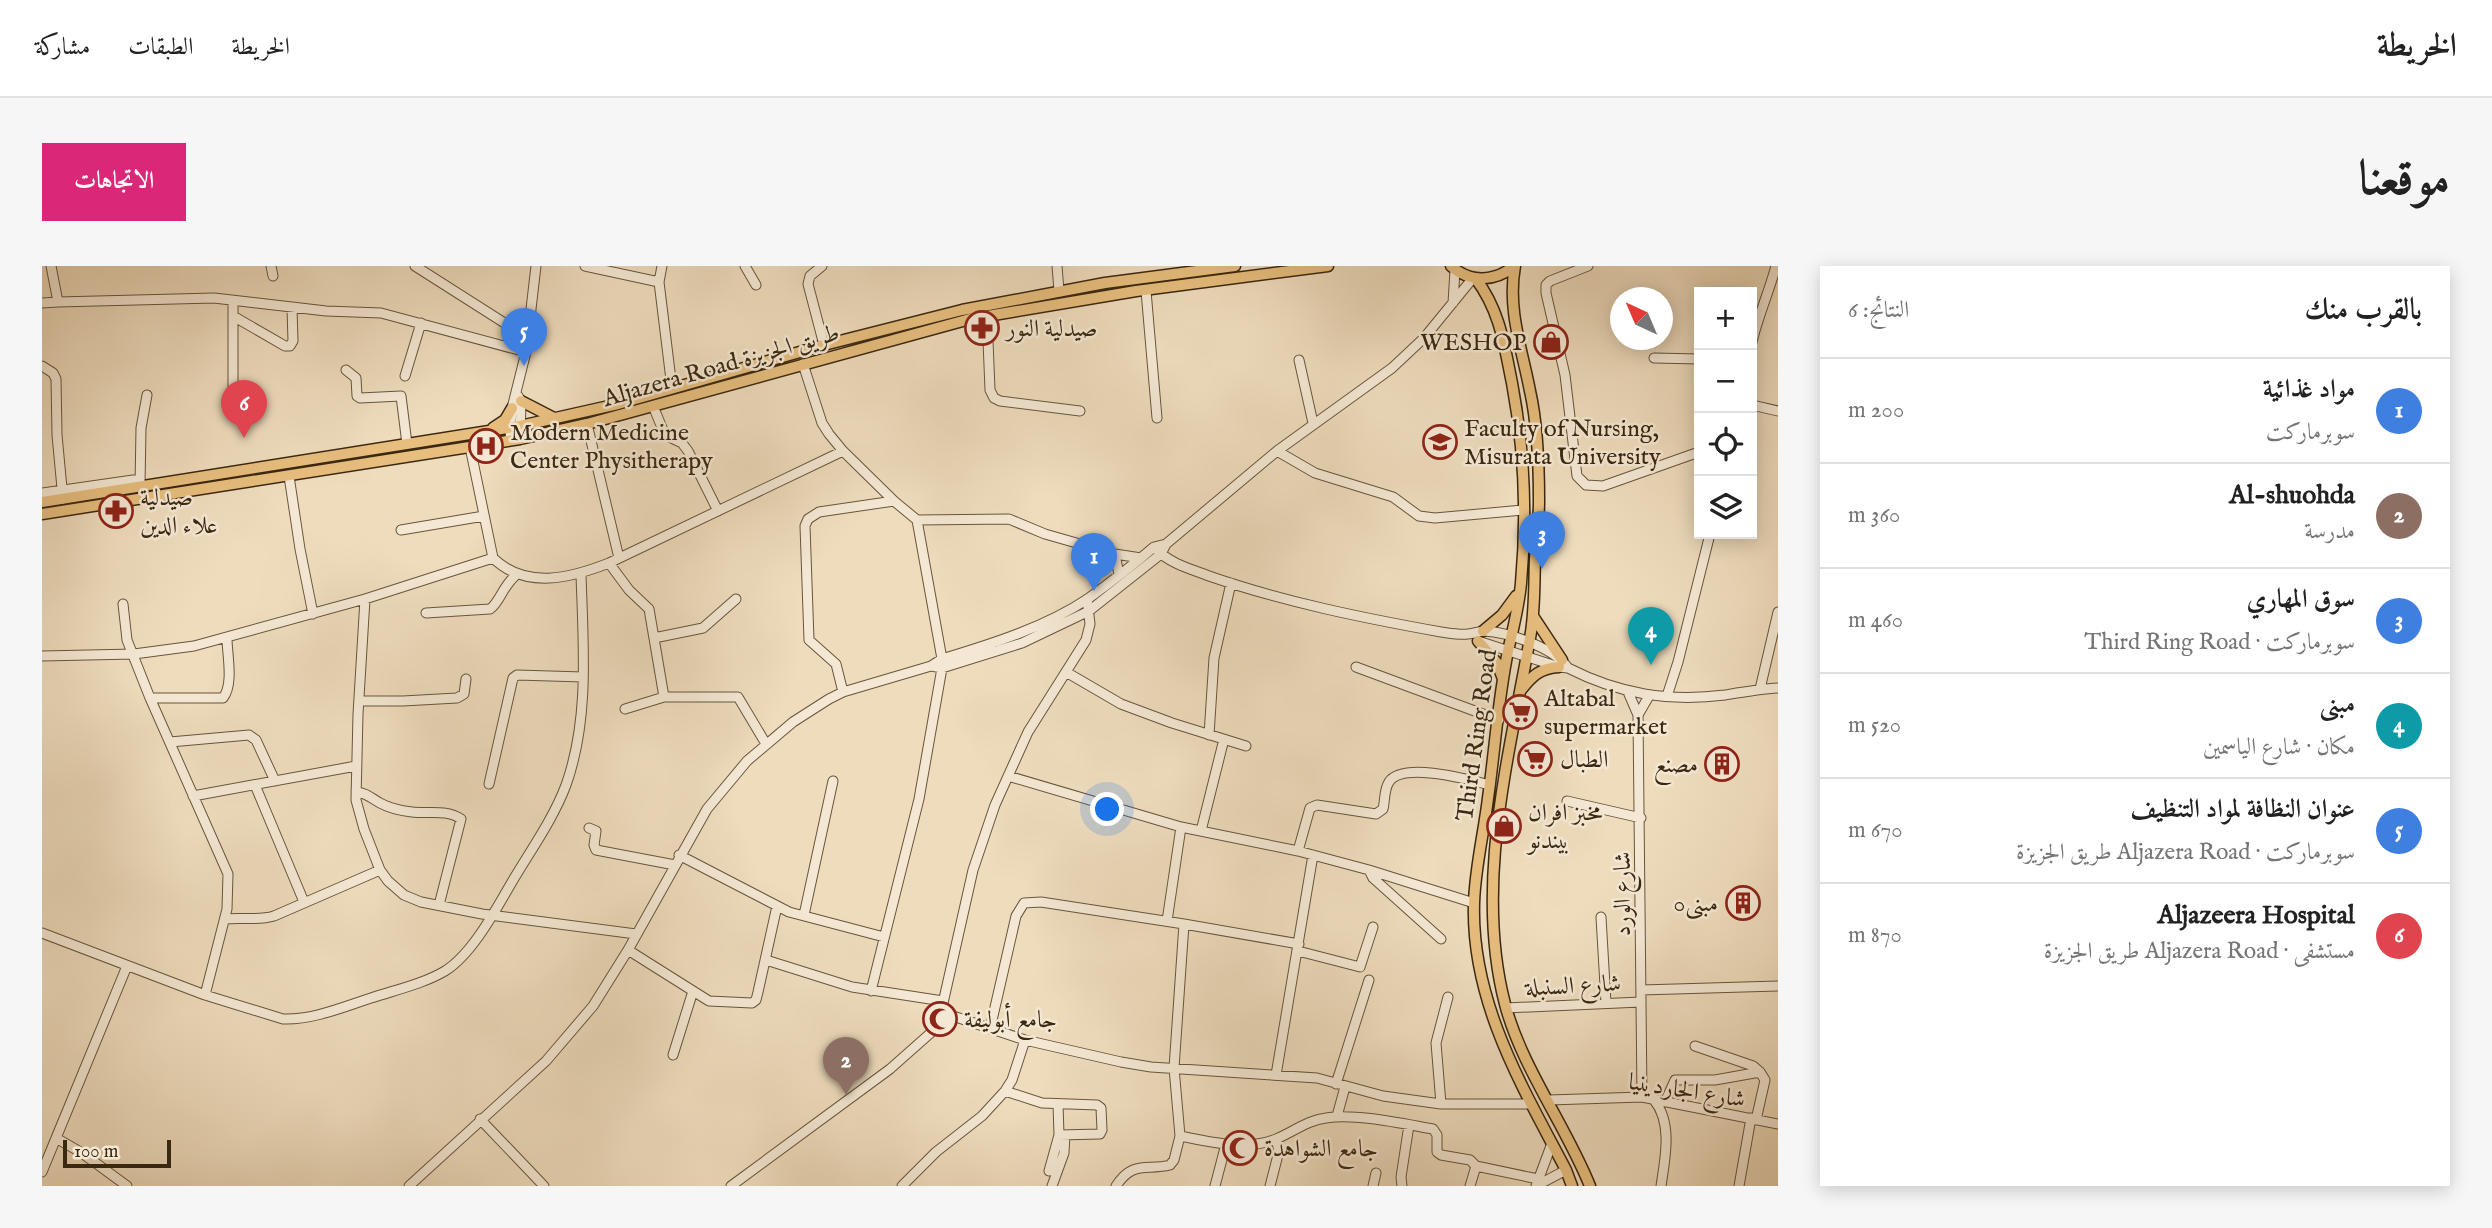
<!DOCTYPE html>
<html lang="ar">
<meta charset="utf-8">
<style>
body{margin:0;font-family:"IM FELL English",Amiri,serif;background:#f6f6f6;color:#222;direction:rtl}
.controls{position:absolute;right:21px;top:21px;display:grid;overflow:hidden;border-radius:0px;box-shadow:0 4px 18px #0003}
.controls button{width:63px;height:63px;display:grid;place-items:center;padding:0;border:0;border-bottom:2px solid #e0e0e0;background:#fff;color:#222;font:35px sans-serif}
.compass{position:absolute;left:1568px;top:21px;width:63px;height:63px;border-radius:50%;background:#fff;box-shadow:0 4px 18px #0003;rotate:316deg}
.scale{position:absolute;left:21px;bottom:18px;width:108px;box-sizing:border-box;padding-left:7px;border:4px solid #3b2811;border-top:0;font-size:19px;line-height:24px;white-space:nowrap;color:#3b2811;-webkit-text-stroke:5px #f4e8d4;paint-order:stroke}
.you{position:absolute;left:1066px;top:544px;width:24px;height:24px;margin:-18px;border:5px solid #fff;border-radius:50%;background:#1a73e8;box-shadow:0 0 0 10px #1a73e833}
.badge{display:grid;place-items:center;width:46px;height:46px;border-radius:50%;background:#db2777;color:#fff;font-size:23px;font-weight:700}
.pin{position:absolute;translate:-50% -58px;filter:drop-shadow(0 2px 4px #0008)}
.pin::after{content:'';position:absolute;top:37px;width:24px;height:21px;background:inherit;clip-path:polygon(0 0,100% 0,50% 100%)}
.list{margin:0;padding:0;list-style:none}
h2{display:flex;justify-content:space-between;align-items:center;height:91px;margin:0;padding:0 28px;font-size:30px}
h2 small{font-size:23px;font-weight:400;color:#767676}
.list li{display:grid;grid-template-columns:46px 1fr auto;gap:21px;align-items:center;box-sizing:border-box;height:105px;padding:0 28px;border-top:2px solid #e0e0e0}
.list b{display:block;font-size:26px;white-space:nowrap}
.list p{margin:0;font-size:23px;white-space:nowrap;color:#767676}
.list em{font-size:23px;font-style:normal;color:#767676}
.icon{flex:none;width:38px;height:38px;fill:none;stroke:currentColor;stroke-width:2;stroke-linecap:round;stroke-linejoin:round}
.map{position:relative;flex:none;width:1736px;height:920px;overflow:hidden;direction:ltr;border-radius:0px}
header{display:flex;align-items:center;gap:42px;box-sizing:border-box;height:98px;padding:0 35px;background:#fff;border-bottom:2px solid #e0e0e0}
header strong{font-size:33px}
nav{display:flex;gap:38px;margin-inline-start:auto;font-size:24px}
.intro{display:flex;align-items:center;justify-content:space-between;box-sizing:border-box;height:168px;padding:0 42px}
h1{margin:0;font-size:49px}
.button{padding:18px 32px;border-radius:0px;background:#db2777;color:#fff;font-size:24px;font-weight:700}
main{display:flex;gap:42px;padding:0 42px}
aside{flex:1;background:#fff;border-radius:0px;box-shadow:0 4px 18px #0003}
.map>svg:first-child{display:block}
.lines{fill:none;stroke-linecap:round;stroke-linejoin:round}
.minor-casing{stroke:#68553c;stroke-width:11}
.major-casing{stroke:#3b2811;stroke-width:13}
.minor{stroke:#f4e8d4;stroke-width:9}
.major{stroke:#e7be7e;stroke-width:10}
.labels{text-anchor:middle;stroke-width:5;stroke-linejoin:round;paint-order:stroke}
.poi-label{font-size:24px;fill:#3b2811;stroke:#f4e8d4;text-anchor:start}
.street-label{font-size:24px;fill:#3b2811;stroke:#f4e8d4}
</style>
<header>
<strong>الخريطة</strong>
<nav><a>الخريطة</a><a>الطبقات</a><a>مشاركة</a></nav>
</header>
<div class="intro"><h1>موقعنا</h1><a class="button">الاتجاهات</a></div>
<main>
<aside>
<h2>بالقرب منك<small>النتائج: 6</small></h2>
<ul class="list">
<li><span class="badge" style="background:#3f7fe0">1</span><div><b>مواد غذائية</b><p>سوبرماركت</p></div><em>200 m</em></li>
<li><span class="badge" style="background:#8d6e63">2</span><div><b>Al-shuohda</b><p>مدرسة</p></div><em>360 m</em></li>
<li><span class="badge" style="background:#3f7fe0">3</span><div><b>سوق المهاري</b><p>سوبرماركت · Third Ring Road</p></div><em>460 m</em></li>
<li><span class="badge" style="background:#0f9aa8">4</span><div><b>مبنى</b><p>مكان · شارع الياسمين</p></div><em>520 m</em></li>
<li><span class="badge" style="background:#3f7fe0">5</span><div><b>عنوان النظافة لمواد التنظيف</b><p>سوبرماركت · Aljazera Road طريق الجزيزة</p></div><em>670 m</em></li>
<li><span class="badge" style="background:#e0444e">6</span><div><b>Aljazeera Hospital</b><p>مستشفى · Aljazera Road طريق الجزيزة</p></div><em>870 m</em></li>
</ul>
</aside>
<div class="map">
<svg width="1736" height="920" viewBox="0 0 1736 920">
<rect width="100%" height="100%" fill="#eedcbd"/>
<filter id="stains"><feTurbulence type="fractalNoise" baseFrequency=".00286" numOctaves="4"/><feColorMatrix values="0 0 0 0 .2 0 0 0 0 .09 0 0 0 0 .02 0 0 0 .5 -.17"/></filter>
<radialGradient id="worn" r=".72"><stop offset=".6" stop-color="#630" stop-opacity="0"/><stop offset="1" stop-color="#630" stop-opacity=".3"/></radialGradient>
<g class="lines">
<g class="minor-casing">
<path id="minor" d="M9,0L16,36L172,32L284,45L339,47L484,86
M229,0L231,10
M373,0L486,72
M543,0L617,16L630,122
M703,0L714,19
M780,0L768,10L766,18L782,79
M1015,0L1017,25
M1546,0L1508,15L1504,19V27L1523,109L1535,210L1544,219L1561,220L1657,186
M617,16L620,0
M1104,25L1115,152
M191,35V126
M0,37L16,36
M1411,37L1413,4
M191,50L243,80H248L251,75L250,42
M945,50L948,124L952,132L958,135L1038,145
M1710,76C1716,50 1727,26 1734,0
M1612,92L1657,93
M1257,94L1271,157
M761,98L780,157L787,168L801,185L852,235L875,254L967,253L1003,268L1073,288L1099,292
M0,100L11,107L14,113L15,169L21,233
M304,104L314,112L315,130L318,132L359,130L365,178
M363,110L379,57
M476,130L479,135L478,173
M1710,139L1736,145
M611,140L623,169L640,177L646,185L676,245
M545,158L577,292
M468,174L470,142L484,86L494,0
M428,181L451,292C484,324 529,312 567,297L801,185
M1235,185L1273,207L1351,231L1377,250L1393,252L1481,244
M247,210L258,283L271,348
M98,219L99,162L105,129
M0,227L98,213
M359,264L442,250
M1115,284C1129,298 1149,303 1167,310C1242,336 1321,352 1399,366C1407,367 1417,369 1426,368C1432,368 1437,365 1442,365C1467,366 1512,382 1526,402
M1073,288L1077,309
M567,297L587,324L607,343L622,431H696L724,478
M323,333L316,448L314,534L322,563L338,604L346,615L362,629L379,636L440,648L594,668
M81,338L85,374L108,432L186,608L185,643L163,729
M384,347L448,343C458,336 460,321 474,309
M612,372L661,362L694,333
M1436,375L1517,401L1526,402C1577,428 1626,436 1683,429C1701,426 1718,423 1736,422
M0,390L92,388L152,380L323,333L451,292
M889,400L900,402L980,377L1047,345L1119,288L1124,278L1235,185L1350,102L1382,72L1431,12
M1314,401L1457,454
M1024,406L1079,438L1130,457L1204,480
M1718,423L1736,346
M801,426L794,398L767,374L763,260L766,253L777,246L852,235
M1586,426L1596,449L1600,831
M1625,430L1636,396L1668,268
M108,432H181C192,418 185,389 185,372
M317,435H361L415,432L422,428L424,413
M583,443L622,431
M1596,449L1607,430
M1167,469L1172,392L1189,317
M128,476L207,469L214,474L233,515
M966,510L1139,561L1256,585L1327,604L1432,637
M447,518L471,412L475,409L541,411
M213,519L262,636
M314,526C325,527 329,532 338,537C347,542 361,545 370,546C387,548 405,543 419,553L397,639
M151,530L314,500
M1525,535L1599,552
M547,562L554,565L552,579L554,584L633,599
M1159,565L1182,473
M1256,585L1268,542L1275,539L1334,548L1341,543C1343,535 1342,523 1347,516C1361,495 1428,514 1448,519
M637,589L747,646L842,671
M1327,604L1331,612L1399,673
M762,649L791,515
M1559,651L1564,737
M183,653C200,651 216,655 232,650L338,604
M1125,655L1139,561
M0,667L163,729L241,753C271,754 301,741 329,732C353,724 381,718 403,705C429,689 452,647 467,621C486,588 511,554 524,519C548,452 541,377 539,308
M586,684L667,735L710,737L714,734L716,726L735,640
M1256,685L1318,701L1331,661
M724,694L810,721L901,735
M1599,724L1736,720
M829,725L877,533L900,402V393L875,254
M1464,742L1599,736
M899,746L983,774L1079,796L1109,801L1275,812L1341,830L1399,838H1489
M948,763L974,650L982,637L999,636L1142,658L1257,678
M1653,780L1711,800L1718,806
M631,789L651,725
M1234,809L1271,589
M1294,818L1327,714
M963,825L1000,837L1055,839L1059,842L1060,864L1058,868L1017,869
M1507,834L1600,831L1736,858
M1612,834C1631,857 1623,893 1619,920
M1623,836L1633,814H1673L1718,806L1723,814L1714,854
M1399,838L1394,777L1406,731
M1295,850L1303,821
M438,853L502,920
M1138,870C1169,876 1204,885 1234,873C1251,866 1266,854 1284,852C1313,847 1362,858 1391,863L1395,869V886L1399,889L1428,894L1434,900L1496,913
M14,872L40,887L85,920
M1007,905L1017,869L1016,838
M0,906L85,700
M367,920L504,795L551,740L586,684L665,543L705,495L751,456L787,433L801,426L889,400L900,393C950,378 1004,361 1047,332C1069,316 1091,299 1112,281L1124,278
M689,920L848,803L892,764L899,746L931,604L953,539L986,466L1044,374L1048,358L1045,333
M860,920L894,886L940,850L963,825L970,814L983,774
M1010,920L1022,887L1023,869
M1074,920C1091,894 1104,905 1128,899L1132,894L1138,870L1132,802L1142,658
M1173,920L1184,878
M1228,920L1237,885L1234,873
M1331,920L1334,907
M1360,920L1359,911L1367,859
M1428,920L1434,900
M1494,920L1510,877
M1494,920L1524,904
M1697,920L1709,852"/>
</g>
<g class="major-casing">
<path id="major" d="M1409,0C1428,17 1453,16 1472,0
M1473,0C1465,43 1480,83 1488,125C1496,160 1497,200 1497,235C1497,255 1494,274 1493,293C1492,320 1493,346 1488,372C1467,491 1432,619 1463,738C1479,800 1524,860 1548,920
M1434,13C1458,45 1462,78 1470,117C1482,181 1485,252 1479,317C1477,340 1471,363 1466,385C1456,433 1453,483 1446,532C1442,566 1433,602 1432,637C1429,736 1480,820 1524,904L1530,920
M479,135L512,152
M451,162L463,154L470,142
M0,236L478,160L576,138L782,79L920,44L1063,17L1193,0
M0,248L478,173L545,158L928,53L1094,25L1286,0
M1491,350L1520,394
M1441,365L1460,349L1474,330
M1436,375L1455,397L1461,413
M1479,424C1490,410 1498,402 1517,401"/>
</g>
<use href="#minor" class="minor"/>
<use href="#major" class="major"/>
</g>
<defs>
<g id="pharmacy-ring" transform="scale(1.75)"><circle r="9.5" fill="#f4e8d4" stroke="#8f2418" stroke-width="1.5"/><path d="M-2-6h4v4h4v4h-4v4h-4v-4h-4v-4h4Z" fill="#8f2418"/></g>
<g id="shop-ring" transform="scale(1.75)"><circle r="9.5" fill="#f4e8d4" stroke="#8f2418" stroke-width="1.5"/><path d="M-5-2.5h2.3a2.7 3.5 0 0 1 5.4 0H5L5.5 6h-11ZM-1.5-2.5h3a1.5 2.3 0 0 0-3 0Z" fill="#8f2418"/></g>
<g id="university-ring" transform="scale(1.75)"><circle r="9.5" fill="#f4e8d4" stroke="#8f2418" stroke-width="1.5"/><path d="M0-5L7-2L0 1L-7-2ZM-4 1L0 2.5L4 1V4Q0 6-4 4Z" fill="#8f2418"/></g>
<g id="hospital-ring" transform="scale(1.75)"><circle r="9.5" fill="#f4e8d4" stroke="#8f2418" stroke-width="1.5"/><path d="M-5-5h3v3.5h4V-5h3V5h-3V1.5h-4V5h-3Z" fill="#8f2418"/></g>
<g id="supermarket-ring" transform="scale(1.75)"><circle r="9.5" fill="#f4e8d4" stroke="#8f2418" stroke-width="1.5"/><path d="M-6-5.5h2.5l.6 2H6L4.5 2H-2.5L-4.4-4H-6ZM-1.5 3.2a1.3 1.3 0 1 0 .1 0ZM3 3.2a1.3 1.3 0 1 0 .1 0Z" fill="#8f2418"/></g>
<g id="building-ring" transform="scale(1.75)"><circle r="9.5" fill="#f4e8d4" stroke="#8f2418" stroke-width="1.5"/><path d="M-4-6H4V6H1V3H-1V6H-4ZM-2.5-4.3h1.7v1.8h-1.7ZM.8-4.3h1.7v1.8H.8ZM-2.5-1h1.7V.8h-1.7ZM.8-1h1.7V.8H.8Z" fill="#8f2418"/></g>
<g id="mosque-ring" transform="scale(1.75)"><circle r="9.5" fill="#f4e8d4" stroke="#8f2418" stroke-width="1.5"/><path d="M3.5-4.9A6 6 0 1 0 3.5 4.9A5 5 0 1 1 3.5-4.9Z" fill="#8f2418"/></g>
</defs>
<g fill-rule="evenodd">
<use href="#pharmacy-ring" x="940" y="62"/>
<use href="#shop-ring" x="1509" y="76"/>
<use href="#university-ring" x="1398" y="176"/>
<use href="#hospital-ring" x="444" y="180"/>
<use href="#pharmacy-ring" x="74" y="245"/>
<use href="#supermarket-ring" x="1478" y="446"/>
<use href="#supermarket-ring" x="1493" y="493"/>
<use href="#building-ring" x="1680" y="498"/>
<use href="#shop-ring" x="1462" y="560"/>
<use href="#building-ring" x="1701" y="637"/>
<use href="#mosque-ring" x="898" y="753"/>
<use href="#mosque-ring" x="1198" y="882"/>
</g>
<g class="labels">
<g class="poi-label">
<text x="964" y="70">صيدلية النور</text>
<text x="1484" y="84" text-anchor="end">WESHOP</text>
<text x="1422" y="170">Faculty of Nursing,<tspan x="1422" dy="28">Misurata University</tspan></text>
<text x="468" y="174">Modern Medicine<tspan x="468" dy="28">Center Physitherapy</tspan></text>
<text x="98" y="239">صيدلية<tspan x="98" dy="28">علاء الدين</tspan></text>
<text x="1502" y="440">Altabal<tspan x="1502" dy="28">supermarket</tspan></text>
<text x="1518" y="501">الطبال</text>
<text x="1656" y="506" text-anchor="end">مصنع</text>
<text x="1486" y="554">مخبز افران<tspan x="1486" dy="28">بيندنو</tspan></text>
<text x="1676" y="645" text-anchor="end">مبنى0</text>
<text x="922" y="761">جامع أبوليفة</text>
<text x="1222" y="890">جامع الشواهدة</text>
</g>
<g class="street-label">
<text transform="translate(679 99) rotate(-16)" y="8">Aljazera Road طريق الجزيزة</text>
<text transform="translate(1434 469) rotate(-82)" y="8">Third Ring Road</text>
<text transform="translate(1580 628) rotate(-90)" y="8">شارع الورد</text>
<text transform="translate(1531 719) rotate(-3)" y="8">شارع السنبلة</text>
<text transform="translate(1645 824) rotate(9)" y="8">شارع الجاردينيا</text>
</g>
</g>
<rect width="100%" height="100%" filter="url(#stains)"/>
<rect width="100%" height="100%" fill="url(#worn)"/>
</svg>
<div class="controls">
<button>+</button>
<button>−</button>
<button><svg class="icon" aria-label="locate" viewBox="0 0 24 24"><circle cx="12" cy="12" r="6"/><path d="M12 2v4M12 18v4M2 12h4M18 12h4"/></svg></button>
<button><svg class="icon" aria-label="layers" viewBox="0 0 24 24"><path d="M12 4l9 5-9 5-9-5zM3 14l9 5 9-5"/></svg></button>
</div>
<svg class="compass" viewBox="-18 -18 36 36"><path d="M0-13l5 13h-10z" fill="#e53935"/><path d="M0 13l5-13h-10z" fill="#767676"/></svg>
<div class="scale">100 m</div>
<div class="you"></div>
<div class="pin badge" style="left:1052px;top:325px;background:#3f7fe0">1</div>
<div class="pin badge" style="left:804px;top:829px;background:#8d6e63">2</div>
<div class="pin badge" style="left:1500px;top:303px;background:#3f7fe0">3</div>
<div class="pin badge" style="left:1609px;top:399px;background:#0f9aa8">4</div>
<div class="pin badge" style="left:482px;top:100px;background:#3f7fe0">5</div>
<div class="pin badge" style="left:202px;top:172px;background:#e0444e">6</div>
</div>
</main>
